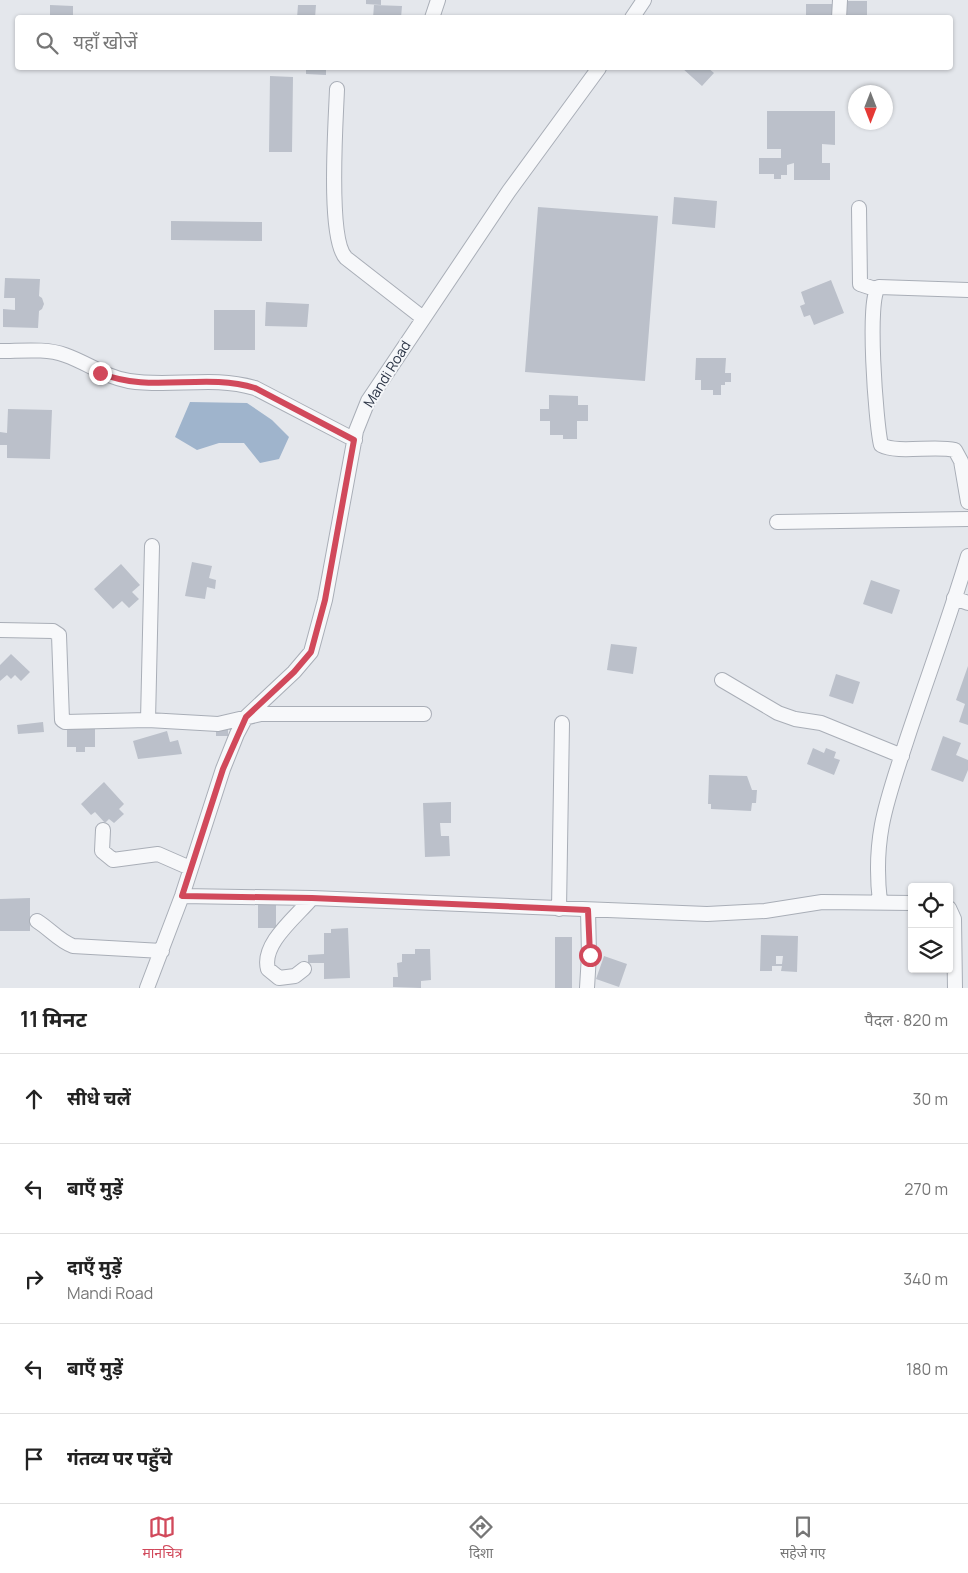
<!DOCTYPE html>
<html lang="hi">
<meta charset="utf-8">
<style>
body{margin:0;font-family:Manrope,"Noto Sans Devanagari",sans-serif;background:#f2f2f2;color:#222}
.controls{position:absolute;right:15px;bottom:15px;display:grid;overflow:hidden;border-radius:5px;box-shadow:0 1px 4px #0004}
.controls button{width:45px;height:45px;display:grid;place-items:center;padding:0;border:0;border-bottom:1px solid #e0e0e0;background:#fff;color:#222;font:25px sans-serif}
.compass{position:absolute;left:848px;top:85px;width:45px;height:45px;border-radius:50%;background:#fff;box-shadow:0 1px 4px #0004;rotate:180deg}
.stop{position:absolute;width:15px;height:15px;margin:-11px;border:4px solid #d1495b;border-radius:50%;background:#fff}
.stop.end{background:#d1495b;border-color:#fff;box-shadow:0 1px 5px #0008}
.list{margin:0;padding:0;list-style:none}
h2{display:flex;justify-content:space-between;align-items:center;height:65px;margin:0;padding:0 20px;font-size:21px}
h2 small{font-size:16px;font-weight:400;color:#767676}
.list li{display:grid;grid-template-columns:32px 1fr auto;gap:15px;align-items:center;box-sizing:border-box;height:90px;padding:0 20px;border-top:1px solid #e0e0e0}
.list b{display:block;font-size:19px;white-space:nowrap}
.list p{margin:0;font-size:16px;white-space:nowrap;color:#767676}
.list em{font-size:16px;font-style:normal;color:#767676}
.icon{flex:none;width:28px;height:28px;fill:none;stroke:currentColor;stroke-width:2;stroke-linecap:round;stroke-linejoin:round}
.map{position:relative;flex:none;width:968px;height:988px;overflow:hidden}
.search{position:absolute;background:#fff;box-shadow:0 1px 4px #0004;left:15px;right:15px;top:15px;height:55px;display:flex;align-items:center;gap:12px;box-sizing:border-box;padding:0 18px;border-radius:5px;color:#767676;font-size:19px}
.sheet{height:515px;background:#fff}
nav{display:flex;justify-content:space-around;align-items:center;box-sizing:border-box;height:70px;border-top:1px solid #e0e0e0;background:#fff;font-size:14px;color:#767676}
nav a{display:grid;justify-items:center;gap:2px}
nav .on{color:#d1495b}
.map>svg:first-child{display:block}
.water{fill:#9fb4cc}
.building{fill:#bbc0ca;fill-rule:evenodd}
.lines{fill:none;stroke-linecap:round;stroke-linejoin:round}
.minor-casing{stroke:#a9aeb7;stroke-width:16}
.minor{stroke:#f7f8fa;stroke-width:14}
.route{stroke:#d1495b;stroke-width:6}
.labels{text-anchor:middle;stroke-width:4;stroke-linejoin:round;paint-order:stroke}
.street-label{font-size:14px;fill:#2b3445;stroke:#f4f6f9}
</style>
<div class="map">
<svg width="968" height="988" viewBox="0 0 968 988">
<rect width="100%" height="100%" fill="#e4e7ec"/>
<path class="water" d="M190,402L247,403L272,420L289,437L279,459L260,463L244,443H219L197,450L175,437Z"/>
<path class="building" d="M366,0H381V5L366,4Z
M842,1H867V18H842Z
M806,4H833V18H806Z
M50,5L73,6V18H50Z
M298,5H316L315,18H297Z
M374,5L402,6L401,18H373Z
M306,68H326V75L306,74Z
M682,68H708L714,73L702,86Z
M270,76L293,77L292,152H269Z
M767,111H835V145L822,144V163H830V180H794V163L787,165V175H781V179H774V174H759V158H781V149H767Z
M674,197L717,201L715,228L672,224Z
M538,207L658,216L645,381L525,372Z
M171,221L262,222V241L171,240Z
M5,278L40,279L39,296L42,298L44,304L42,309L39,311L38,328L3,327V309L15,310V298H4Z
M831,280L844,313L814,325L810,315L804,317L800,306L805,304L801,292Z
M266,302L309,304L307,327L265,326Z
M214,310H255V350H214Z
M696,358H726L725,373H731V382H725V385H721V395H713V390H701V380H695Z
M549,395L578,396V405H588V421H577V439H563V435H550V421H540V409H549Z
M8,409L52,410L50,459L7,458V445H0V432L7,433Z
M192,562L212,566L209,578L216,580L215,589L207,587L205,599L185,596Z
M121,564L140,585L132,592L139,599L129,608L122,601L113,609L94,589Z
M871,580L900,590L892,614L863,604Z
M611,644L637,647L633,674L607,670Z
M11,654L30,672L21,681L15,675L11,679L7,675L0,681V665Z
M968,666V725L959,722L965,704L956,700Z
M836,674L860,682L853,704L829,696Z
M43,722L44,732L18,734L17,725Z
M216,726H228V736H216Z
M67,729H95V747H85V752H76V747H67Z
M167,731L170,742L178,740L182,754L138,759L133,741Z
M943,736L961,743L956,755L968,760V770L963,782L931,770Z
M813,748L824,753L826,748L836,752L834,758L840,760L834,775L807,764Z
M709,775L747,776L752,790H757L756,803H752L751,811L711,809V804H708Z
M104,782L124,804L119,809L124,814L114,823L109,819L105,823L95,812L91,815L81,804Z
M451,802V823H440L441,836H449L450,856L425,857L423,803Z
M30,898V931H0V899Z
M258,900H276V928H258Z
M348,928L350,978L324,979V963H308V955L324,954V933H331V929Z
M761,935L798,936L797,972L781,971L782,966H772V971H760ZM776,956H783L782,964H776Z
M555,937H572V988H555Z
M415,949H430L431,980L421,981V988L393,987V977H398L397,963L402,962V954H415Z
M604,956L627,964L619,987L596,979Z"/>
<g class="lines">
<g class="minor-casing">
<path id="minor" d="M432,18L438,0
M632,18L644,0
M839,18L840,0
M337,89C336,120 327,239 346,258L423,318
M859,208L860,284L875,289
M968,290L879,287C866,294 876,425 881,445C898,454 934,445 955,450L961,461L968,502
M0,351C21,351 46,348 65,355C88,363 105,377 129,381C172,388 211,375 255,388L355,440
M777,522L968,519
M954,598L968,603
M0,630L53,631L59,635L62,720L65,722L148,720L218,724L261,714H424
M722,680L778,713L795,719L821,723L902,756
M148,720L152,546
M103,830L102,851L113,860L158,854L190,868
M182,896L312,898L707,914L765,911L822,902L912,903
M880,902C872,835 888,798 908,736C928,676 950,616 968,556
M949,908L954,919L955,988
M559,909L562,723
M37,921C50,929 59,941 73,946L162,951
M304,969L295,976L279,978L268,969C261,944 296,917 312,898
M147,988L182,896L223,769L237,734L246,717L294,672L311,652L325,600L356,431L368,401L509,191L599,68
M587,988L589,955L588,910"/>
</g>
<use href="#minor" class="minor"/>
</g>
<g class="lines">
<path class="route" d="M100,373C150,394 204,372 255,388L354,440L325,600L311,652L294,672L246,717L223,769L182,896L312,898L588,910L590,955"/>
</g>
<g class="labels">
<g class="street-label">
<text transform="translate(387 374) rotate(-58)" y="5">Mandi Road</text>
</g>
</g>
</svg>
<div class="controls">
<button><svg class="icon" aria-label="locate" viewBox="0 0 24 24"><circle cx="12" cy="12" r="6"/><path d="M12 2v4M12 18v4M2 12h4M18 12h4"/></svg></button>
<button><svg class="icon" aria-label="layers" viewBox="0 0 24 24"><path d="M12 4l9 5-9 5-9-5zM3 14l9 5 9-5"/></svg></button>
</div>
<svg class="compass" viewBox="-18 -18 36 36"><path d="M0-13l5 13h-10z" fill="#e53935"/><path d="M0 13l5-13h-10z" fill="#767676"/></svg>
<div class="stop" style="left:590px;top:955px"></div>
<div class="stop end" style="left:100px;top:373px"></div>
<div class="search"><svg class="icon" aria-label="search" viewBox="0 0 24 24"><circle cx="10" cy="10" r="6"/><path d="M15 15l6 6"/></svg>यहाँ खोजें</div>
</div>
<section class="sheet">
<h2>11 मिनट<small>पैदल · 820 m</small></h2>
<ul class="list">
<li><svg class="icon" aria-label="ahead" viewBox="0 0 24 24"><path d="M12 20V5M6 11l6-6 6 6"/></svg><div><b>सीधे चलें</b></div><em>30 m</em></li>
<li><svg class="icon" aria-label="left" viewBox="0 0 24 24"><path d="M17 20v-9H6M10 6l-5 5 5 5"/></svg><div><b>बाएँ मुड़ें</b></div><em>270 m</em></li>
<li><svg class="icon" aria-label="right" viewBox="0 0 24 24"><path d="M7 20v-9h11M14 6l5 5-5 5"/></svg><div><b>दाएँ मुड़ें</b><p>Mandi Road</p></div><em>340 m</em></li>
<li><svg class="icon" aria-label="left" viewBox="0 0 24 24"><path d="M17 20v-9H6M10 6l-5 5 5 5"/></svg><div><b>बाएँ मुड़ें</b></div><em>180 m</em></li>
<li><svg class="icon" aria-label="arrive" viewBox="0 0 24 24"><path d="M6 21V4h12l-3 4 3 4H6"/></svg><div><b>गंतव्य पर पहुँचे</b></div></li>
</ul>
</section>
<nav>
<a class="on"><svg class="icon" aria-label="map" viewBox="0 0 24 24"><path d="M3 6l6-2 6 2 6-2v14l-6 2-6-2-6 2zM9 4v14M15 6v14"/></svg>मानचित्र</a>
<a><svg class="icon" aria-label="directions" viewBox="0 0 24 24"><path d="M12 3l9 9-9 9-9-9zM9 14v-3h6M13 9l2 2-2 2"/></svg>दिशा</a>
<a><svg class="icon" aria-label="saved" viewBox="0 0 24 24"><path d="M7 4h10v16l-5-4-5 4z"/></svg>सहेजे गए</a>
</nav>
